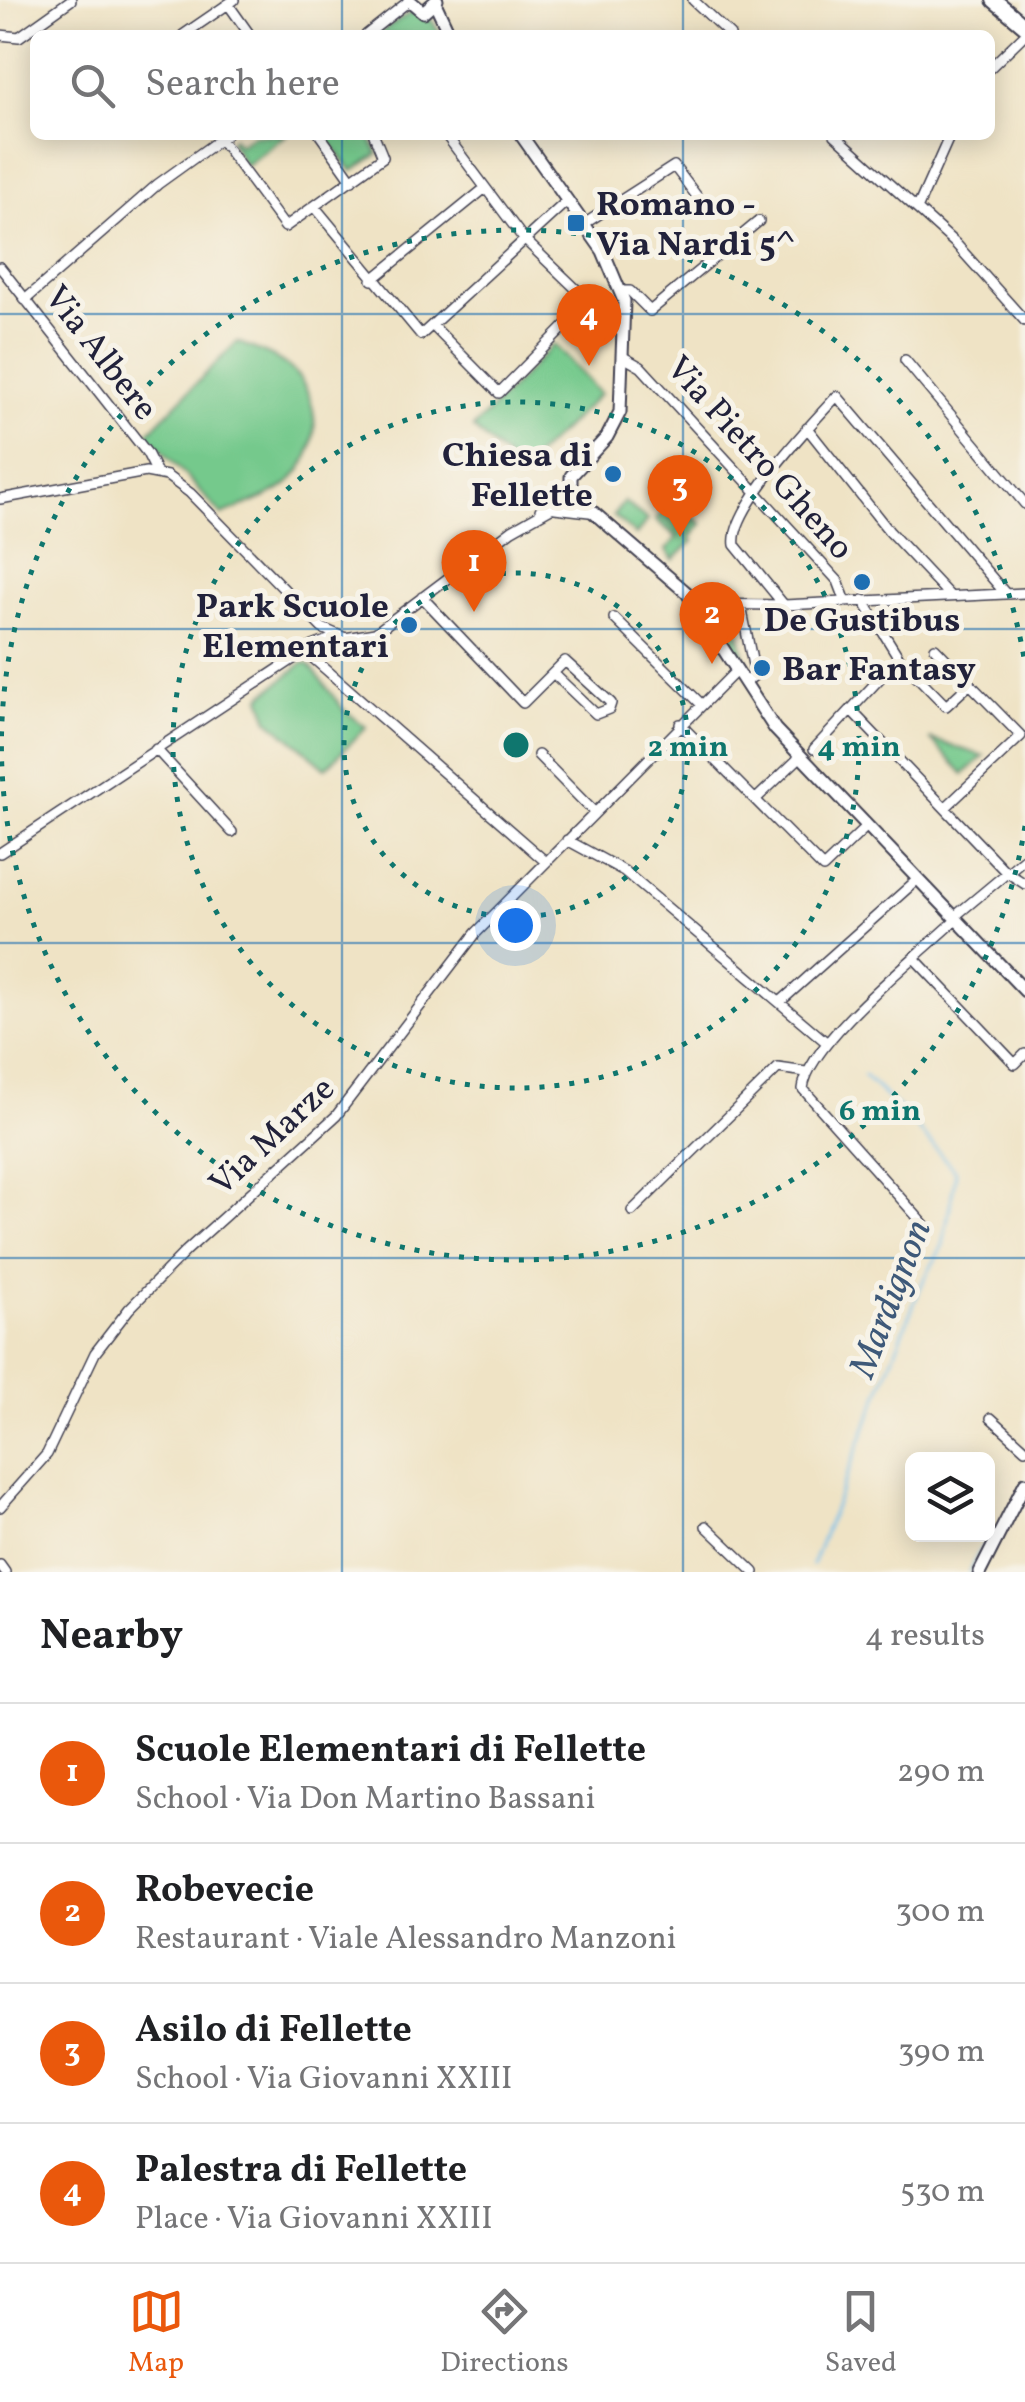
<!DOCTYPE html>
<meta charset="utf-8">
<style>
body{margin:0;font-family:Vollkorn,serif;background:#f6f6f6;color:#202124}
.controls{position:absolute;right:30px;bottom:30px;display:grid;overflow:hidden;border-radius:15px;box-shadow:0 5px 25px #0003}
.controls button{width:90px;height:90px;display:grid;place-items:center;padding:0;border:0;border-bottom:2px solid #e0e0e0;background:#fff;color:#202124;font:50px sans-serif}
.you{position:absolute;left:515px;top:925px;width:35px;height:35px;margin:-25px;border:8px solid #fff;border-radius:50%;background:#1a73e8;box-shadow:0 0 0 15px #1a73e833}
.badge{display:grid;place-items:center;width:65px;height:65px;border-radius:50%;background:#ea580c;color:#fff;font-size:32px;font-weight:700}
.pin{position:absolute;translate:-50% -82px;filter:drop-shadow(0 2px 5px #0008)}
.pin::after{content:'';position:absolute;top:52px;width:35px;height:30px;background:inherit;clip-path:polygon(0 0,100% 0,50% 100%)}
.list{margin:0;padding:0;list-style:none}
h2{display:flex;justify-content:space-between;align-items:center;height:130px;margin:0;padding:0 40px;font-size:42px}
h2 small{font-size:32px;font-weight:400;color:#757577}
.list li{display:grid;grid-template-columns:65px 1fr auto;gap:30px;align-items:center;box-sizing:border-box;height:140px;padding:0 40px;border-top:2px solid #e0e0e0}
.list b{display:block;font-size:38px;white-space:nowrap}
.list p{margin:0;font-size:32px;white-space:nowrap;color:#757577}
.list em{font-size:32px;font-style:normal;color:#757577}
.icon{flex:none;width:55px;height:55px;fill:none;stroke:currentColor;stroke-width:2;stroke-linecap:round;stroke-linejoin:round}
.map{position:relative;flex:none;width:1025px;height:1572px;overflow:hidden}
.search{position:absolute;background:#fff;box-shadow:0 5px 25px #0003;left:30px;right:30px;top:30px;height:110px;display:flex;align-items:center;gap:25px;box-sizing:border-box;padding:0 35px;border-radius:15px;color:#757577;font-size:38px}
.sheet{height:690px;background:#fff}
nav{display:flex;justify-content:space-around;align-items:center;box-sizing:border-box;height:140px;border-top:2px solid #e0e0e0;background:#fff;font-size:28px;color:#757577}
nav a{display:grid;justify-items:center;gap:5px}
nav .on{color:#ea580c}
.map>svg:first-child{display:block}
.green{fill:#75c98c;stroke:#4c7664;stroke-width:2.5}
.lines{fill:none;stroke-linecap:round;stroke-linejoin:round}
.stream{stroke:#72bfec;stroke-width:2.5}
.minor-casing{stroke:#413f50;stroke-width:12}
.major-casing{stroke:#413f50;stroke-width:15}
.highway-casing{stroke:#413f50;stroke-width:18}
.minor{stroke:#fff;stroke-width:9}
.major{stroke:#fff;stroke-width:11}
.highway{stroke:#fff;stroke-width:14}
.grid{fill:none;stroke:#1f6fb2;stroke-width:2.5;stroke-opacity:0.55}
.ring{fill:none;stroke:#0f766e;stroke-width:5;stroke-dasharray:5 10}
.poi-dot{fill:#1f6fb2;stroke:#f7f3e8;stroke-width:4}
.labels{text-anchor:middle;stroke-width:10;stroke-linejoin:round;paint-order:stroke}
.poi-label{font-size:35px;font-weight:bold;fill:#22223b;stroke:#f7f3e8;text-anchor:start}
.street-label{font-size:35px;fill:#22223b;stroke:#f7f3e8}
.water-label{font-size:38px;font-style:italic;fill:#3e5979;stroke:#f7f3e8}
.centre{fill:#0f766e;stroke:#f7f3e8;stroke-width:5}
.ring-label{font-size:30px;text-anchor:middle;font-weight:bold;fill:#0f766e;stroke:#f7f3e8;stroke-width:10;stroke-linejoin:round;paint-order:stroke}
</style>
<div class="map">
<svg width="1025" height="1572" viewBox="0 0 1025 1572">
<rect width="100%" height="100%" fill="#f7f3e8"/>
<filter id="ink" filterUnits="userSpaceOnUse"><feTurbulence type="fractalNoise" baseFrequency=".01" numOctaves="2"/><feDisplacementMap in="SourceGraphic" scale="20" xChannelSelector="R" yChannelSelector="G"/><feConvolveMatrix kernelMatrix="1 2 1 2 8 2 1 2 1" color-interpolation-filters="sRGB"/></filter>
<filter id="wash" filterUnits="userSpaceOnUse"><feTurbulence type="fractalNoise" baseFrequency=".0048" numOctaves="4" result="noise"/><feDisplacementMap in="SourceGraphic" scale="40" xChannelSelector="R" yChannelSelector="G"/><feGaussianBlur stdDeviation="2.25" result="paint"/><feColorMatrix in="noise" values="0 0 0 0 0 0 0 0 0 0 0 0 0 0 0 0 0 1.4 0 .05"/><feComposite in="paint" operator="in"/></filter>
<g filter="url(#wash)">
<rect width="100%" height="100%" fill="#efe3c5"/>
<path class="green" d="M412,12L429,17L442,35H375Z
M253,135H286L245,166L230,141L233,138L239,145Z
M324,135H369L378,154L352,171Z
M237,342C255,349 277,356 292,370C322,399 322,451 291,481C273,498 244,505 222,515L147,434Z
M554,344L600,394L520,471L473,428Z
M624,502L648,520L636,535L613,516Z
M668,505L686,525L694,517L702,524L690,538L693,541L673,560L666,550L677,537L656,520Z
M714,621L737,622L747,670L743,669Z
M303,663L309,664L344,710L366,727L326,768L269,720L261,697Z
M930,739L984,756L964,774Z"/>
<g class="lines">
<path class="stream" d="M812,1565L921,1286L943,1245L956,1172L904,1113L863,1075
M969,1572L984,1543"/>
</g>
</g>
<g filter="url(#ink)">
<g class="lines">
<g class="minor-casing">
<path id="minor" d="M693,0L730,35
M228,4L250,35
M0,35L19,37L71,0
M183,35L234,0
M366,35L409,1
M990,68L1025,34
M217,135L285,227L383,157L374,135
M320,135L352,180
M446,135L523,238L623,334
M835,135L956,244L1025,321
M315,207L421,335L432,325L499,393L589,302
M917,209L950,135
M584,224L674,166L708,211
M0,267L147,453L157,473
M372,280L484,189
M621,291H630L650,311L759,221
M25,300L158,184L226,135
M432,325L568,200
M625,358L641,367L838,581L846,602
M905,360L1025,504
M807,428L889,531L950,596
M0,499L146,472L167,476L190,493L322,628L345,638L375,633L512,530L572,496
M555,508L589,512
M540,510L568,486
M422,597L523,703L565,661L611,703L609,709L596,714L554,674
M863,600L899,658L946,706L970,684L1021,736L945,808
M696,604L784,605L1025,593
M784,605L735,545C729,510 811,424 837,396L1005,593
M741,606L755,675L745,683
M614,618L700,703
M935,648L970,684
M306,652L546,862
M851,710L1005,871L1025,884
M680,724L823,868L867,826
M156,749L232,832
M814,749L899,658
M538,755L594,812
M756,799L800,757
M567,840L624,871L826,1042
M0,853L313,646L336,637
M954,917L1025,858
M915,959L1015,1064L1025,1054
M780,1002L918,879
M632,1211L778,1068L806,1072
M929,1230L803,1089C807,1043 920,954 956,920
M991,1418L1025,1449
M0,1507L47,1454L95,1353L129,1309L186,1251L336,1116L476,933L737,670
M706,1526L754,1572
M0,1565L5,1572"/>
</g>
<g class="major-casing">
<path id="major" d="M409,0L423,12L437,0
M436,5L450,35
M521,135L603,251L624,301L620,412L607,437L571,476V493L687,593L775,729L1025,991
M980,1572L1025,1483"/>
</g>
<g class="highway-casing">
<path id="highway" d="M994,0L1025,26"/>
</g>
<use href="#minor" class="minor"/>
<use href="#major" class="major"/>
<use href="#highway" class="highway"/>
</g>
</g>
<path class="grid" d="M342,0V35M683,0V35M342,135V1572M683,135V1572M0,314H1025M0,629H1025M0,943H1025M0,1258H1025"/>
<g class="ring">
<circle cx="516" cy="745" r="172"/>
<circle cx="516" cy="745" r="343"/>
<path d="M1025 826A515 515 0 1 1 1025 664"/>
</g>
<g class="poi-dot">
<rect x="566" y="213" width="20" height="20" rx="5"/>
<circle cx="613" cy="474" r="10"/>
<circle cx="862" cy="582" r="10"/>
<circle cx="409" cy="625" r="10"/>
<circle cx="762" cy="668" r="10"/>
</g>
<g class="labels">
<g class="poi-label">
<text x="596" y="215">Romano -<tspan x="596" dy="40">Via Nardi 5^</tspan></text>
<text x="593" y="466" text-anchor="end">Chiesa di<tspan x="593" dy="40">Fellette</tspan></text>
<text x="389" y="617" text-anchor="end">Park Scuole<tspan x="389" dy="40">Elementari</tspan></text>
<text x="862" y="631" text-anchor="middle">De Gustibus</text>
<text x="782" y="680">Bar Fantasy</text>
</g>
<g class="street-label">
<text transform="translate(102 352) rotate(52)" y="12">Via Albere</text>
<text transform="translate(761 457) rotate(48)" y="12">Via Pietro Gheno</text>
<text transform="translate(271 1135) rotate(-43)" y="12">Via Marze</text>
</g>
<g class="water-label">
<text transform="translate(889 1298) rotate(-69)" y="13">Mardignon</text>
</g>
</g>
<circle cx="516" cy="745" r="15" class="centre"/>
<g class="ring-label">
<text x="688" y="756">2 min</text>
<text x="859" y="756">4 min</text>
<text x="880" y="1120">6 min</text>
</g>
</svg>
<div class="controls">
<button><svg class="icon" aria-label="layers" viewBox="0 0 24 24"><path d="M12 4l9 5-9 5-9-5zM3 14l9 5 9-5"/></svg></button>
</div>
<div class="you"></div>
<div class="pin badge" style="left:474px;top:612px">1</div>
<div class="pin badge" style="left:712px;top:664px">2</div>
<div class="pin badge" style="left:680px;top:537px">3</div>
<div class="pin badge" style="left:589px;top:366px">4</div>
<div class="search"><svg class="icon" aria-label="search" viewBox="0 0 24 24"><circle cx="10" cy="10" r="6"/><path d="M15 15l6 6"/></svg>Search here</div>
</div>
<section class="sheet">
<h2>Nearby<small>4 results</small></h2>
<ul class="list">
<li><span class="badge">1</span><div><b>Scuole Elementari di Fellette</b><p>School · Via Don Martino Bassani</p></div><em>290 m</em></li>
<li><span class="badge">2</span><div><b>Robevecie</b><p>Restaurant · Viale Alessandro Manzoni</p></div><em>300 m</em></li>
<li><span class="badge">3</span><div><b>Asilo di Fellette</b><p>School · Via Giovanni XXIII</p></div><em>390 m</em></li>
<li><span class="badge">4</span><div><b>Palestra di Fellette</b><p>Place · Via Giovanni XXIII</p></div><em>530 m</em></li>
</ul>
</section>
<nav>
<a class="on"><svg class="icon" aria-label="map" viewBox="0 0 24 24"><path d="M3 6l6-2 6 2 6-2v14l-6 2-6-2-6 2zM9 4v14M15 6v14"/></svg>Map</a>
<a><svg class="icon" aria-label="directions" viewBox="0 0 24 24"><path d="M12 3l9 9-9 9-9-9zM9 14v-3h6M13 9l2 2-2 2"/></svg>Directions</a>
<a><svg class="icon" aria-label="saved" viewBox="0 0 24 24"><path d="M7 4h10v16l-5-4-5 4z"/></svg>Saved</a>
</nav>
